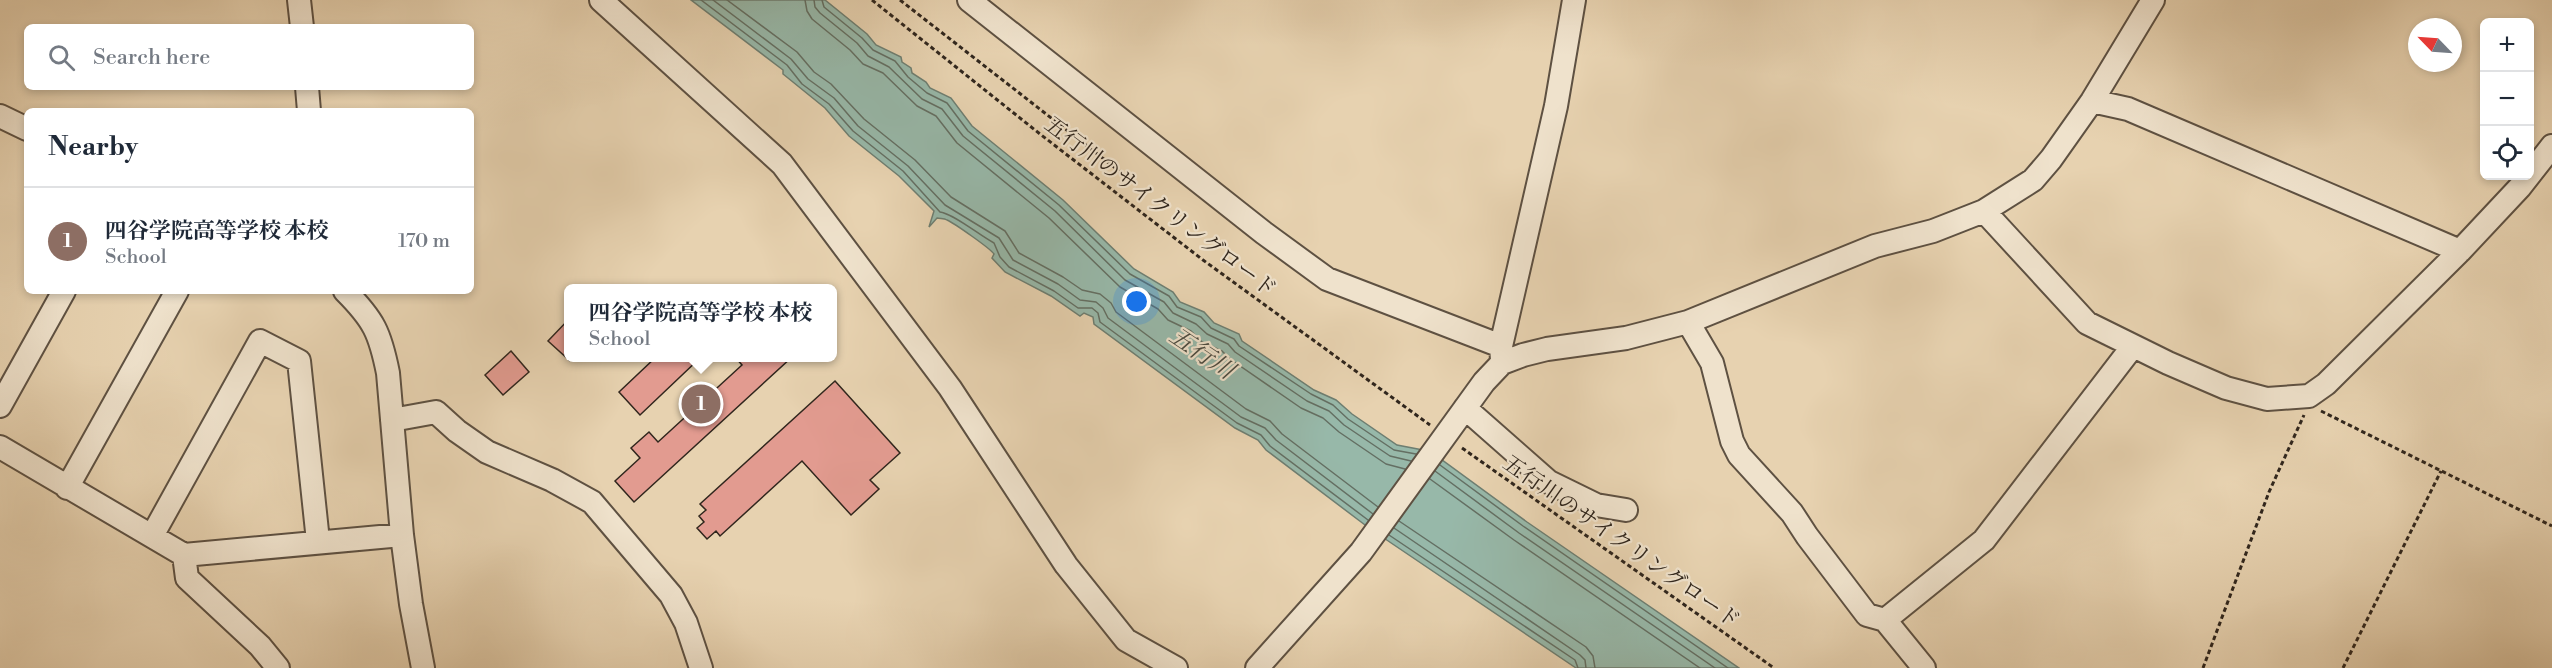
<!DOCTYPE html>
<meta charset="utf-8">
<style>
body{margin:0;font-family:"Libre Bodoni","Noto Serif JP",serif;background:#f6f6f7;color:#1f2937}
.controls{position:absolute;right:18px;top:18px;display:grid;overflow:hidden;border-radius:9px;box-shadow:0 3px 9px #0003}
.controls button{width:54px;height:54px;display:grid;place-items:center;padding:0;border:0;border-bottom:2px solid #e0e1e3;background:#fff;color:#1f2937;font:30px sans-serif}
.compass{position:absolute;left:2408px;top:18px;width:54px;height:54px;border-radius:50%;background:#fff;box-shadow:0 3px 9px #0003;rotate:295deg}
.you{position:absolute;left:1137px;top:302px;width:21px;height:21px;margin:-15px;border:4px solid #fff;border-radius:50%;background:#1a73e8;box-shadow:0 0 0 9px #1a73e833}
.badge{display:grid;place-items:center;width:39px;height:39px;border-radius:50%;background:#8f2418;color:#fff;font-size:20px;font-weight:700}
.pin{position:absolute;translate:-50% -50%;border:3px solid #fff;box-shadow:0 2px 6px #0006}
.popup{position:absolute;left:564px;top:284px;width:273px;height:78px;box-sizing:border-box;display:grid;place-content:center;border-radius:9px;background:#fff;filter:drop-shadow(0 2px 4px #0005);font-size:20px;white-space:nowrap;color:#747a83}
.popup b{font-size:22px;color:#1f2937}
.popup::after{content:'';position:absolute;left:50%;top:100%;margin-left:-12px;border:12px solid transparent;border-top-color:#fff}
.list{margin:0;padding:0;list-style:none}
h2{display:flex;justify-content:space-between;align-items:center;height:78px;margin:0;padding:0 24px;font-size:26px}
h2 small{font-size:20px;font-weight:400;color:#747a83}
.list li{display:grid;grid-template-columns:39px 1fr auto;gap:18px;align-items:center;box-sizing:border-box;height:108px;padding:0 24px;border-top:2px solid #e0e1e3}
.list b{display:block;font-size:22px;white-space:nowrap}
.list p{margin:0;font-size:20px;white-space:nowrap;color:#747a83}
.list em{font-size:20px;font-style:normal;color:#747a83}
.icon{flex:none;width:33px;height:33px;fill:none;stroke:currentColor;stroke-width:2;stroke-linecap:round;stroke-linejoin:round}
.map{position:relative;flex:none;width:2552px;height:668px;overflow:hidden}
.search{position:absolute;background:#fff;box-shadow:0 3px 9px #0003;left:24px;top:24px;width:450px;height:66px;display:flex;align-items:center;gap:15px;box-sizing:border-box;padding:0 21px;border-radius:9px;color:#747a83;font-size:22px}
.panel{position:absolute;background:#fff;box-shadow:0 3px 9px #0003;left:24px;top:108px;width:450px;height:186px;border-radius:9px}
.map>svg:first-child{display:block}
.water{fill:#97b8a9;stroke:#6e7e71;stroke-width:1.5}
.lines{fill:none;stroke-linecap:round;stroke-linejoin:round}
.shore{stroke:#646f63;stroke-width:1.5}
.building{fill:#e29b90;stroke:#30261d;stroke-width:1.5}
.minor-casing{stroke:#5e5142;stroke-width:26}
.path{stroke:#30261d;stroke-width:3;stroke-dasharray:4.5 3;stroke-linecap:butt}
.minor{stroke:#efe2cc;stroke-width:22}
.labels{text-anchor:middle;stroke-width:4.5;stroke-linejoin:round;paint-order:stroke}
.street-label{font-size:22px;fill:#30261d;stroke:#efe2cc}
.water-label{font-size:24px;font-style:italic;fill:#4a4a40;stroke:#efe2cc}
</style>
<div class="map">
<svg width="2552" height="668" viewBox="0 0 2552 668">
<rect width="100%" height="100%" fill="#e7d2b0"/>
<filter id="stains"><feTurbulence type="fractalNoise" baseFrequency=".00333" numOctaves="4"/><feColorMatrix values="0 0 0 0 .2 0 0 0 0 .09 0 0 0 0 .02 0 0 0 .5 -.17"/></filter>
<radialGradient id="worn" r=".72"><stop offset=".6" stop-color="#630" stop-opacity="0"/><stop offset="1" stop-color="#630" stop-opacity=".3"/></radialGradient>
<path class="water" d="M691,0H825L867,34L876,45L901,57L902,62L911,68L912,73L926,82L930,88L951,98L972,126L1063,200L1134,269L1173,292L1180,302L1204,312L1214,323L1239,334L1242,341L1314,390L1336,400L1352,414L1397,445L1423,450L1442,460L1527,522L1739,668H1576L1369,528L1266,450L1258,440L1235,428L1094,324L1093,317L1084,313L1080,316L1051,296L1005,272L992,258L994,254C991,249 954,223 947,220C944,218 940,219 937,218L929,227L934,211L899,176L849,136L825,108L783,74V70Z"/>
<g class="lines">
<path class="shore" d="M701,0L787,65L802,84L829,104L853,131L903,171L940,212C954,214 979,235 994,243L1000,257L1009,267L1054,291L1078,308H1092L1098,313L1100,322L1237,423L1261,435L1270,446L1368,520
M713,0L791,59L808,79L834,98L858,126L908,166L945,205L999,238L1013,260L1058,284L1080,300L1096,302L1103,308L1108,318L1241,417L1265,428L1276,440L1373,514
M727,0L797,52L814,72L831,84L864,119L915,160L951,197L1005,231L1019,253L1063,277L1082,290L1100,294L1111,303L1116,312L1246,409L1270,421L1282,434L1378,507
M805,0L807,11L812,19L850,50L863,64L883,73L917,106L936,116L957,143L1049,218L1120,287L1158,309L1168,320L1191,331L1202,342L1222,351L1230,359L1301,408L1323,418L1339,432L1386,464L1405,469
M814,0L815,7L820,13L857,43L868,56L889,67L922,99L942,109L963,136L1055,211L1125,280L1164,302L1173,313L1196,324L1207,334L1228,344L1235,352L1307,401L1329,411L1344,425L1390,456L1411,461
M822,0L824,7L862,38L873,50L895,61L908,77L927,93L947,103L968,131L1059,205L1130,274L1169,296L1177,307L1201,317L1211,328L1234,339L1239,346L1311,394L1333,405L1348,419L1394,450L1416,454
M1440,465L1523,526L1728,668
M1435,471L1519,533L1715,668
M1430,479L1514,540L1700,668
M1399,521L1586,647L1593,656L1595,668
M1394,528L1580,655L1585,660L1586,668
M1389,535L1575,660L1578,668"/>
</g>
<path class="building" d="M569,319V360L548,341Z
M511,351L529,372L503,395L485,375Z
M656,357H701L640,415L619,392Z
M735,357H792L634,502L615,481L640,458L631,448L649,432L658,442L742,365Z
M835,381L900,453L870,480L879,489L851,515L802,461L720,536L716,531L707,539L697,528L704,522L699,516L706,510L700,504Z"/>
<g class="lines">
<g class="minor-casing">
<path id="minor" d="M299,0L302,27
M601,0L782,164L950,388L1066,565L1126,640L1176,668
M969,0L1264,233L1327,279L1501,346
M307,87L309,111
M2092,101L2128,109L2460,251
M0,116L27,129
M1984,211L2087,323L2168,363L2226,388L2267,399L2309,396L2326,384L2460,251L2520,187L2552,146
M345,291C374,320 380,333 388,373L402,535L411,604L423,668
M1688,322L1712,363L1732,441L1739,455L1792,513L1807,536L1867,615L1885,620L1924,668
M1502,360L1501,346L1556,106L1574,0
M0,406L64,291
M1465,408L1549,482L1596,505L1626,510
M392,420L436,412L457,431L487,452L552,480L592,502L671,595L686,623L701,668
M0,447L184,555L402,535
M67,488L177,291
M152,536L260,341L299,361L318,541
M184,555L187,578L260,646L278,668
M1885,620L1984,540L2133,346
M1257,668L1361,552L1484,382L1502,363L1523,355L1547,349L1626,338L1688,322L1875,246L1933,231L1984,211L2033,180L2051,159L2092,101L2153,0"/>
</g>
<path class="path" d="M872,0L1040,134L1203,260L1430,425
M900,0L1123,174
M2321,411L2552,526
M1462,448L1774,668
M2203,668L2269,492L2304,415
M2343,668L2441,471"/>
<use href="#minor" class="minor"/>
</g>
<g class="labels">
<g class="street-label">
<text transform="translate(1161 206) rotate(37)" y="8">五行川のサイクリングロード</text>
<text transform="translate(1622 541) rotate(35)" y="8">五行川のサイクリングロード</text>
</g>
<g class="water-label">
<text transform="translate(1202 353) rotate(34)" y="8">五行川</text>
</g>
</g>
<rect width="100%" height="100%" filter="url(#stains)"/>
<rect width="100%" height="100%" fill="url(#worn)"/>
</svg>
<div class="controls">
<button>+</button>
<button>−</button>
<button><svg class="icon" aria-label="locate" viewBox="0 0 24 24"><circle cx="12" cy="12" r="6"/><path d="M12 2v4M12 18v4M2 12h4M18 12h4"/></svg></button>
</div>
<svg class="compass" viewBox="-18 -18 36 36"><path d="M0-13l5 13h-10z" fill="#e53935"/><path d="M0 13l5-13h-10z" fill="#747a83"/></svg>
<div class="you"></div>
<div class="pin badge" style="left:701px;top:404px;background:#8d6e63">1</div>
<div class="popup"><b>四谷学院高等学校 本校</b>School</div>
<div class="search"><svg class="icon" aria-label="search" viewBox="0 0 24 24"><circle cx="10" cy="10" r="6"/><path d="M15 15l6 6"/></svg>Search here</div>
<section class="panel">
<h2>Nearby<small></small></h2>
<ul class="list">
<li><span class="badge" style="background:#8d6e63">1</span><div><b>四谷学院高等学校 本校</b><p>School</p></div><em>170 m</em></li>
</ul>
</section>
</div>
